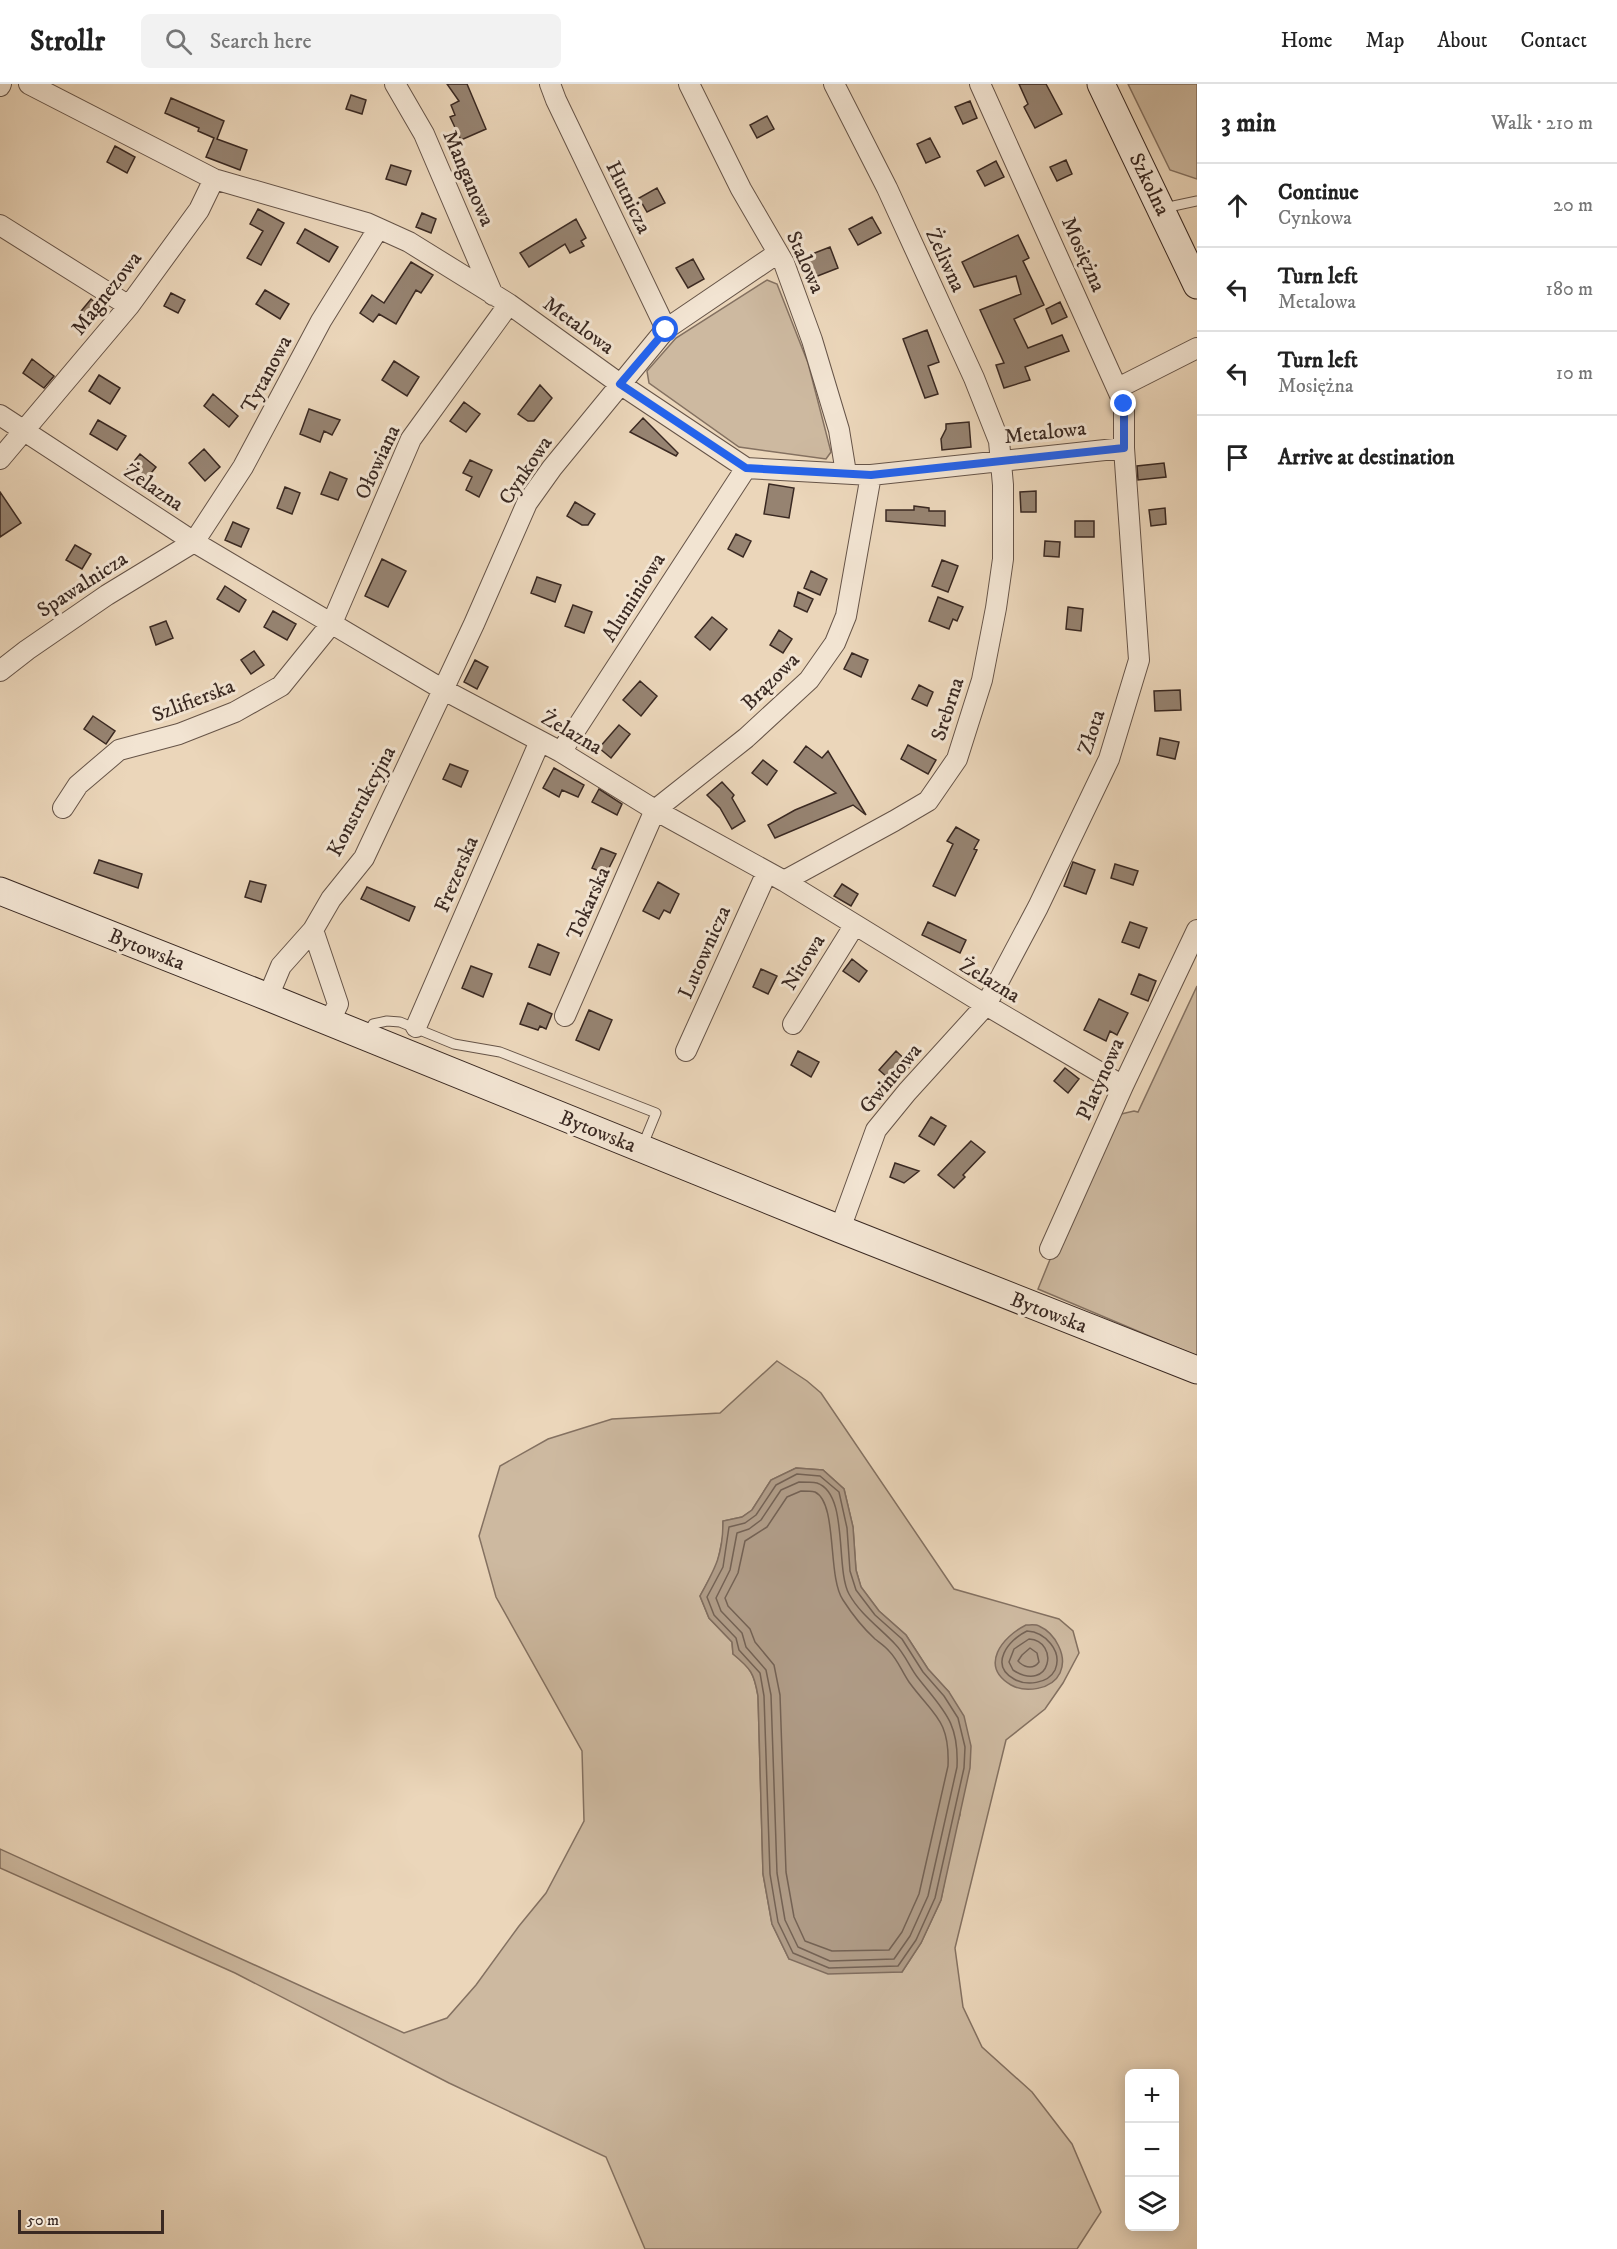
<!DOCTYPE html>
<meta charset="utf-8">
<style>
body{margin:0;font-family:"IM FELL DW Pica",serif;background:#f2f2f2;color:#222}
.controls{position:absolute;right:18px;bottom:18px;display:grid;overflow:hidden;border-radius:9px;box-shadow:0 3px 15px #0003}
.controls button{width:54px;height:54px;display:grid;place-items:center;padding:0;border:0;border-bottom:2px solid #e0e0e0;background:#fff;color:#222;font:30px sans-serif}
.scale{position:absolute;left:18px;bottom:15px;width:146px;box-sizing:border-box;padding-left:6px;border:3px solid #3a2922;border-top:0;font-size:16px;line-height:21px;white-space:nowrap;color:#3a2922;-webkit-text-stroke:4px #f2e4d2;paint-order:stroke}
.stop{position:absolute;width:18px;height:18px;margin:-14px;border:4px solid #2563eb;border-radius:50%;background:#fff}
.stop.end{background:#2563eb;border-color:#fff;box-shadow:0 2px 6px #0008}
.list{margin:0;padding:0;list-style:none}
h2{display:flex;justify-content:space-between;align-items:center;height:78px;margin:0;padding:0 24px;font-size:26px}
h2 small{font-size:20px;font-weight:400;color:#767676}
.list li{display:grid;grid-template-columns:39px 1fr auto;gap:18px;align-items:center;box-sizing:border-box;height:84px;padding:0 24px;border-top:2px solid #e0e0e0}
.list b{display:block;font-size:22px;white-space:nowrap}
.list p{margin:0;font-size:20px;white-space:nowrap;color:#767676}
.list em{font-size:20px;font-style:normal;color:#767676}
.icon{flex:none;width:33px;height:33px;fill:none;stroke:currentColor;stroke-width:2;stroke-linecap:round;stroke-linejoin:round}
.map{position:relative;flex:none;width:1197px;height:2165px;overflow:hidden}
header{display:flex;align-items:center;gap:36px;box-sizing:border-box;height:84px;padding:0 30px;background:#fff;border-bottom:2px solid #e0e0e0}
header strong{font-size:28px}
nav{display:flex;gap:33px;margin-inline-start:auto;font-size:21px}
.search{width:420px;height:54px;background:#f2f2f2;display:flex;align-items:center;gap:15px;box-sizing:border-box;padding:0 21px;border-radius:9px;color:#767676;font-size:22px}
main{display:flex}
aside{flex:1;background:#fff}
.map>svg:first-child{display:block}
.green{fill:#cdb9a0;stroke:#847161;stroke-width:1.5;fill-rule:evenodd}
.water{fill:#af9b86;stroke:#806d5e;stroke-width:1.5}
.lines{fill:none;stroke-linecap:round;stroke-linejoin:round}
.shore{stroke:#746254;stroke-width:1.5}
.building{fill:#968371;stroke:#3a2922;stroke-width:1.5}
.lane-casing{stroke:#665448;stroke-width:11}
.street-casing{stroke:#665448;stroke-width:22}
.secondary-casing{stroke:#3a2922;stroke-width:29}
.lane{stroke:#f2e4d2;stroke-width:9}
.street{stroke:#f2e4d2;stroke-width:20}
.secondary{stroke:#f2e4d2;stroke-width:27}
.route{stroke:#2563eb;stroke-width:8}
.labels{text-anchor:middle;stroke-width:6;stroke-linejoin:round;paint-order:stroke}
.street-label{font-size:21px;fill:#3a2922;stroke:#f2e4d2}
</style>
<header>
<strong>Strollr</strong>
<div class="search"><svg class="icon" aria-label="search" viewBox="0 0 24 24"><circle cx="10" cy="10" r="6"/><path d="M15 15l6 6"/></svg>Search here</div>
<nav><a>Home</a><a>Map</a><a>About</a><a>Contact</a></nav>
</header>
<main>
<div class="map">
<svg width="1197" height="2165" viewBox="0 0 1197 2165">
<rect width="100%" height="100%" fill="#ebd6ba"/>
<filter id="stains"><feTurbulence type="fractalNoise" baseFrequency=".00333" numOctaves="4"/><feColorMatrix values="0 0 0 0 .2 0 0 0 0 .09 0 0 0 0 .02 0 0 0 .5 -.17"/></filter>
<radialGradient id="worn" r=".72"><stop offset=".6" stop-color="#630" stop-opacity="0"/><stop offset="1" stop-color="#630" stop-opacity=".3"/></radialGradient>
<path class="green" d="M1128,0H1197V95L1170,86Z
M767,196L777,200L808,279L831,368L826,375L739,363L649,299L647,287L676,254Z
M1197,902V1272L1038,1205L1051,1173L1117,1031L1134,1027L1138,1028Z
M777,1277L807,1297L821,1309L954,1505L1059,1535L1073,1547L1079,1569L1063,1599L1045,1625L1006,1656L955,1864L963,1923L982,1963L1032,2008L1072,2060L1101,2128L1077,2165H645L606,2073L449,1999L235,1889L0,1784V1765L404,1949L447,1934L476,1901L519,1842L546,1809L584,1737L582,1667L496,1513L479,1452L500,1382L548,1355L612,1335L720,1329ZM796,1384L823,1386L844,1405L853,1443L856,1486L861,1503L879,1527L906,1551L928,1585L949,1608L960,1731L952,1757L941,1816L921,1859L902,1888L789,1875L772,1840L763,1790L758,1612C754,1589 751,1584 733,1570L732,1558L709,1534L700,1512L717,1481L723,1452V1437L742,1433L752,1426L771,1396Z"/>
<path class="water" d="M796,1384L823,1386L844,1405L853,1443L856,1486L861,1503L879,1527L906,1551L928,1585L949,1608L964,1632L971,1662L970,1684L941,1816L921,1859L902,1888L828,1890L789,1875L772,1840L763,1790L758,1612C754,1589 751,1585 733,1570L732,1558L709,1534L700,1512C716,1483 723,1470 723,1437L742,1433L752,1426L771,1396Z
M1026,1541C1030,1541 1036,1540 1039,1542C1055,1549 1068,1572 1060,1589C1052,1606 1025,1609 1011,1601C979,1582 1002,1553 1026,1541Z"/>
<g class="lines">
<path class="shore" d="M797,1390L820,1392L839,1408L847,1444L850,1487L856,1506L875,1531L902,1555L923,1588L944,1612L958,1634L965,1663L964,1684L935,1814L916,1856L898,1882L829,1884L793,1869L778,1838L770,1790L764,1612L760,1589L739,1566L736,1554L714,1531L707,1513L723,1483L729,1443L745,1439L756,1431L776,1401Z
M799,1398C804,1398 812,1398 817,1399C849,1410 835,1484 849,1510C860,1530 880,1544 895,1560C905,1570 910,1584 918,1594C944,1627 959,1638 957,1683L928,1812L910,1852L894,1875L830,1877L798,1863L785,1836L777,1789L771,1611L766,1586L746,1563L742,1549L721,1527L716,1514L730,1486L737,1449L749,1445L761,1436L781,1406Z
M801,1407C805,1407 811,1407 815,1408C838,1419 827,1493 843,1516C852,1530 863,1544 875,1555C880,1559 885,1562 889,1567C898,1576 902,1588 909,1598C933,1631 950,1635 948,1682L919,1810L902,1848L889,1866L832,1867L805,1857L794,1833L786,1788L780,1611L774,1581L755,1558L750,1545L728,1522L725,1514L738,1489L745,1457L767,1443L787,1413Z
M1027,1547C1045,1548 1063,1567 1055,1586C1048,1600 1026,1602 1014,1595C989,1581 1008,1556 1027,1547Z
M1029,1555C1060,1557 1051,1610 1013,1586L1009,1578L1014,1565Z
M1030,1564L1037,1569L1039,1578C1034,1585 1026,1584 1020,1579L1018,1577L1022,1571Z"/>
</g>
<path class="building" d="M447,0H467L486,45L461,56L450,33L455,31L451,21L459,17Z
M1019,0H1046L1062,30L1035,44L1024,23L1028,20Z
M351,11L366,16L362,30L346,25Z
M171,14L224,37L217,55L247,66L240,86L206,73L214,54L198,47L199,44L165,29Z
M970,17L977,34L963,40L955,23Z
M767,32L774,45L757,54L750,41Z
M930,54L940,73L926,79L917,60Z
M115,62L135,73L127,89L107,78Z
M1066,76L1072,90L1057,97L1050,83Z
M996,77L1004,93L985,102L977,87Z
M391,81L411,87L406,101L386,95Z
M657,104L665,119L647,128L639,114Z
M258,125L284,139L261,181L247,174L263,147L250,140Z
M422,129L436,135L431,149L416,143Z
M872,133L881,149L858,161L849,145Z
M576,135L586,154L581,157L584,162L570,169L565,160L529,183L520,169Z
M305,145L338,163L329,178L297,159Z
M1018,151L1029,174L1023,177L1044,221L1014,235L1028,264L1062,251L1069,267L1025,283L1030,296L1004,304L996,281L1004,279L980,226L1021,210L1016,192L974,203L962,178Z
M830,163L838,184L815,193L807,172Z
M693,175L704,195L688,204L676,184Z
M411,178L433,191L421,209L416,206L396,240L379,230L373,238L360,229L372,211L384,219Z
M265,206L289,220L280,235L256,220Z
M171,209L185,216L178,229L164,222Z
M91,215L102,225L88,242L77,232Z
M1060,218L1067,233L1052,240L1046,225Z
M927,246L939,278L928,282L938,310L925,314L903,255Z
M32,275L54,292L44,304L23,289Z
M394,277L419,293L407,312L382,296Z
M99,291L120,304L110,320L89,307Z
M540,301L552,314L534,337H528L518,330Z
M213,310L238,332L229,343L204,322Z
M464,318L480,330L466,348L450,337Z
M309,325L340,336L332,351L324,347L320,358L300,350Z
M643,334L678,369L676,372L630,348Z
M98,336L126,352L117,366L90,350Z
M969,338L971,363L942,366L941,355L946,345V340Z
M204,365L220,383L205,397L189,379Z
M140,370L156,383L143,399L127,386Z
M470,376L492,386L479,413L466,406L472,393L463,389Z
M1164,379L1166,393L1138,396L1137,382Z
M330,388L347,395L338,416L321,410Z
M769,400L794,404L789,434L764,430Z
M285,403L300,409L292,430L277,424Z
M1036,407V428H1021L1020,408Z
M0,408L21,439L0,453Z
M575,418L595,430L588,441H582L567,432Z
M914,422L929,424V427H945V442L886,437V426H914Z
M1165,424L1166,440L1151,442L1149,426Z
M1075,437H1094V453H1075Z
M233,438L249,445L241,463L225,456Z
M736,450L751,457L743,473L728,465Z
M1045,457L1060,458L1059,473L1044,472Z
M75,461L91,470L82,485L66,476Z
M382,475L406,487L388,523L365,512Z
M942,476L958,482L948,508L932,502Z
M811,487L827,495L820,511L804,504Z
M537,493L561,501L555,518L531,509Z
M225,502L246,516L239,528L217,515Z
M798,508L813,515L807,528L794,522Z
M938,513L963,523L957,537L953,535L949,545L929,537Z
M573,521L592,528L584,549L565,542Z
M1068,523L1083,525L1081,547L1066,545Z
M273,527L296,540L287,556L264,543Z
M712,533L727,545L710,566L695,553Z
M166,537L173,554L156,561L150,543Z
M779,546L792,555L783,569L770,561Z
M254,567L264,581L251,590L241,576Z
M852,569L868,576L861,593L844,585Z
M475,576L488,583L477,605L464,598Z
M640,597L657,612L641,632L623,616Z
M919,601L933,608L927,622L912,615Z
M1180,606L1181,626L1155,627L1154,607Z
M93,632L115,647L106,660L84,645Z
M619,641L630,650L611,674L599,664Z
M1160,654L1179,658L1175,675L1157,671Z
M908,661L936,676L928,690L901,675Z
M806,662L822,674L828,667L866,731L853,721L775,754L768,741L795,726L836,709L794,678Z
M763,676L777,687L767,701L752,689Z
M450,680L468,687L461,703L443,695Z
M554,684L584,701L578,713L562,706L559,713L543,704Z
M722,698L734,711L732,714L745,737L732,745L720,724L707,711Z
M599,705L622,720L617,731L592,718Z
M956,743L979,756L974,765L977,766L955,812L933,802L953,760L947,757Z
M601,764L616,770L606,790L592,784Z
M99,776L142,790L138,804L94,789Z
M1073,778L1095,786L1086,810L1064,802Z
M1115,780L1138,787L1133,801L1111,794Z
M250,797L266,801L261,818L245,813Z
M658,798L679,810L670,829L664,826L659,835L643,827Z
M842,800L858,810L851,822L834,812Z
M367,803L415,823L409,837L361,815Z
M928,838L966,856L960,869L922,851Z
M1130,838L1147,844L1139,864L1122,858Z
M538,860L559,869L550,891L529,883Z
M852,875L867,887L859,898L843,887Z
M471,882L492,890L483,913L462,904Z
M761,885L777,892L768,910L753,903Z
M1139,890L1156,897L1148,917L1131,910Z
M1099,915L1128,929L1117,951L1110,947L1106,957L1084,946Z
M528,919L552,930L546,945L540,942L538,946L520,940Z
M589,926L612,936L599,966L576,956Z
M798,967L819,978L811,993L791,981Z
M896,967L911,981L895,1000L879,986Z
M1065,984L1079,995L1068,1009L1054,997Z
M931,1033L946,1042L934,1061L919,1052Z
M971,1057L985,1068L963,1091L965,1093L954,1104L938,1091Z
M895,1079L919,1087L904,1099L890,1093Z"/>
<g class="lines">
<g class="lane-casing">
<path id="lane" d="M1164,124L1197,117
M367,951L373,940L387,937L400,938L454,960L500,968L656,1029L642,1063"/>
</g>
<g class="street-casing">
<path id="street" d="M29,0L214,95L367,139L409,158L509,220L620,300L746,384L871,391L1124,364
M395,0L424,50L493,211
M550,0L556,16L666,245
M689,0L741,105L784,179L812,256L839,346L846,389
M0,2L1,0
M0,141L129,222
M1118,304L1197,264
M0,331L194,458L442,605L561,668L655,726L784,797L986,921L1123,1002
M0,375L129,222L199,126L214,95
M0,587L27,566L107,511L194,458L243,383L321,237L378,145
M561,668L746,384
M63,724L78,701L119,666L179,650L235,628L281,602L332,539L411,355L509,220
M784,797L894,737L928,717L957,675L982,596L996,524L1003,475V401L999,357L974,294L887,104L834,0
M313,846L338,920L329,939
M268,913L281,882L313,846L331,815L364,774L474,540L527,419L552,384L666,245L778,169
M565,932L655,726L746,654L809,596L835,559L846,532L871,391
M793,940L854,842
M416,943L540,657
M686,967L767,788
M840,1145L876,1046L907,1008L986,921L1038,823L1109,675L1139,576L1124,364V320L980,0
M1050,1165L1123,1002L1197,846"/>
</g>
<g class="secondary-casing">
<path id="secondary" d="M1101,0L1197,201
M0,807L268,913L840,1145L1197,1286"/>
</g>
<use href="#lane" class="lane"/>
<use href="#street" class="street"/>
<use href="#secondary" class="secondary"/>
</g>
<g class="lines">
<path class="route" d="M666,246L620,300L746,384L871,391L1124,364V320"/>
</g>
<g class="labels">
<g class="street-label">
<text transform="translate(469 94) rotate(67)" y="7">Manganowa</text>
<text transform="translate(1150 100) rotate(64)" y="7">Szkolna</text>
<text transform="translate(629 113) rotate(64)" y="7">Hutnicza</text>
<text transform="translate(1084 170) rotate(66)" y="7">Mosiężna</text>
<text transform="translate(946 176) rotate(65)" y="7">Żeliwna</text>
<text transform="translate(806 178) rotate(66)" y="7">Stalowa</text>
<text transform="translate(106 209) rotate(-52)" y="7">Magnezowa</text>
<text transform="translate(579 241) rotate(36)" y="7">Metalowa</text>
<text transform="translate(266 290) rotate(-62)" y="7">Tytanowa</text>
<text transform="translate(1045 348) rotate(-6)" y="7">Metalowa</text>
<text transform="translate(377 378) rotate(-65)" y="7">Ołowiana</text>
<text transform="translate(525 386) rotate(-56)" y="7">Cynkowa</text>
<text transform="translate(154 403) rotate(34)" y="7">Żelazna</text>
<text transform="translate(82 500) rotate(-33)" y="7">Spawalnicza</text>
<text transform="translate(633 513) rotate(-58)" y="7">Aluminiowa</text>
<text transform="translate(770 597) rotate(-45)" y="7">Brązowa</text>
<text transform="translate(193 616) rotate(-21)" y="7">Szlifierska</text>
<text transform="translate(947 625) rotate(-72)" y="7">Srebrna</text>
<text transform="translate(572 648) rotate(30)" y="7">Żelazna</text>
<text transform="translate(1091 648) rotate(-72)" y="7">Złota</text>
<text transform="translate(361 717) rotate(-62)" y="7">Konstrukcyjna</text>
<text transform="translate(456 790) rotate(-67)" y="7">Frezerska</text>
<text transform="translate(588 819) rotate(-66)" y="7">Tokarska</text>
<text transform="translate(147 865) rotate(22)" y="7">Bytowska</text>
<text transform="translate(704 868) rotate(-66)" y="7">Lutownicza</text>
<text transform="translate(803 878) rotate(-58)" y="7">Nitowa</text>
<text transform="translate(990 896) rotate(31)" y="7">Żelazna</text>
<text transform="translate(890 994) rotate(-50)" y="7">Gwintowa</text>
<text transform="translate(1100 995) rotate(-66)" y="7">Platynowa</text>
<text transform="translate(598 1047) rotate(22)" y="7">Bytowska</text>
<text transform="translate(1049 1228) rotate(21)" y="7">Bytowska</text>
</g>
</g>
<rect width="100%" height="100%" filter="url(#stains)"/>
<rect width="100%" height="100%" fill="url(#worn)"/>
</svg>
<div class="controls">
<button>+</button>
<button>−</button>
<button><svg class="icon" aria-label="layers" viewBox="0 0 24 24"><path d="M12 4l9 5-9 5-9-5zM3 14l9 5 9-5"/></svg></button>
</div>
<div class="scale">50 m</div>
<div class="stop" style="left:666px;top:246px"></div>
<div class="stop end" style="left:1124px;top:320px"></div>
</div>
<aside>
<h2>3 min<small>Walk · 210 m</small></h2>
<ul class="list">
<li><svg class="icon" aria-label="ahead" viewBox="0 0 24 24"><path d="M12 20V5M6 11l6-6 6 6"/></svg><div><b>Continue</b><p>Cynkowa</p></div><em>20 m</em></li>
<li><svg class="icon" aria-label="left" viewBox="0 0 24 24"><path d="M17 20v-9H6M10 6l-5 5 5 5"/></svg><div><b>Turn left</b><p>Metalowa</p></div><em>180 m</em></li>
<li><svg class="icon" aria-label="left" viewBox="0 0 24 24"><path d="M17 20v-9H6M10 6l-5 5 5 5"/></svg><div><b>Turn left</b><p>Mosiężna</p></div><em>10 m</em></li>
<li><svg class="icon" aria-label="arrive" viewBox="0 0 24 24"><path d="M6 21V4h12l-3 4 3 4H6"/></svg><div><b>Arrive at destination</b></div></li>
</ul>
</aside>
</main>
